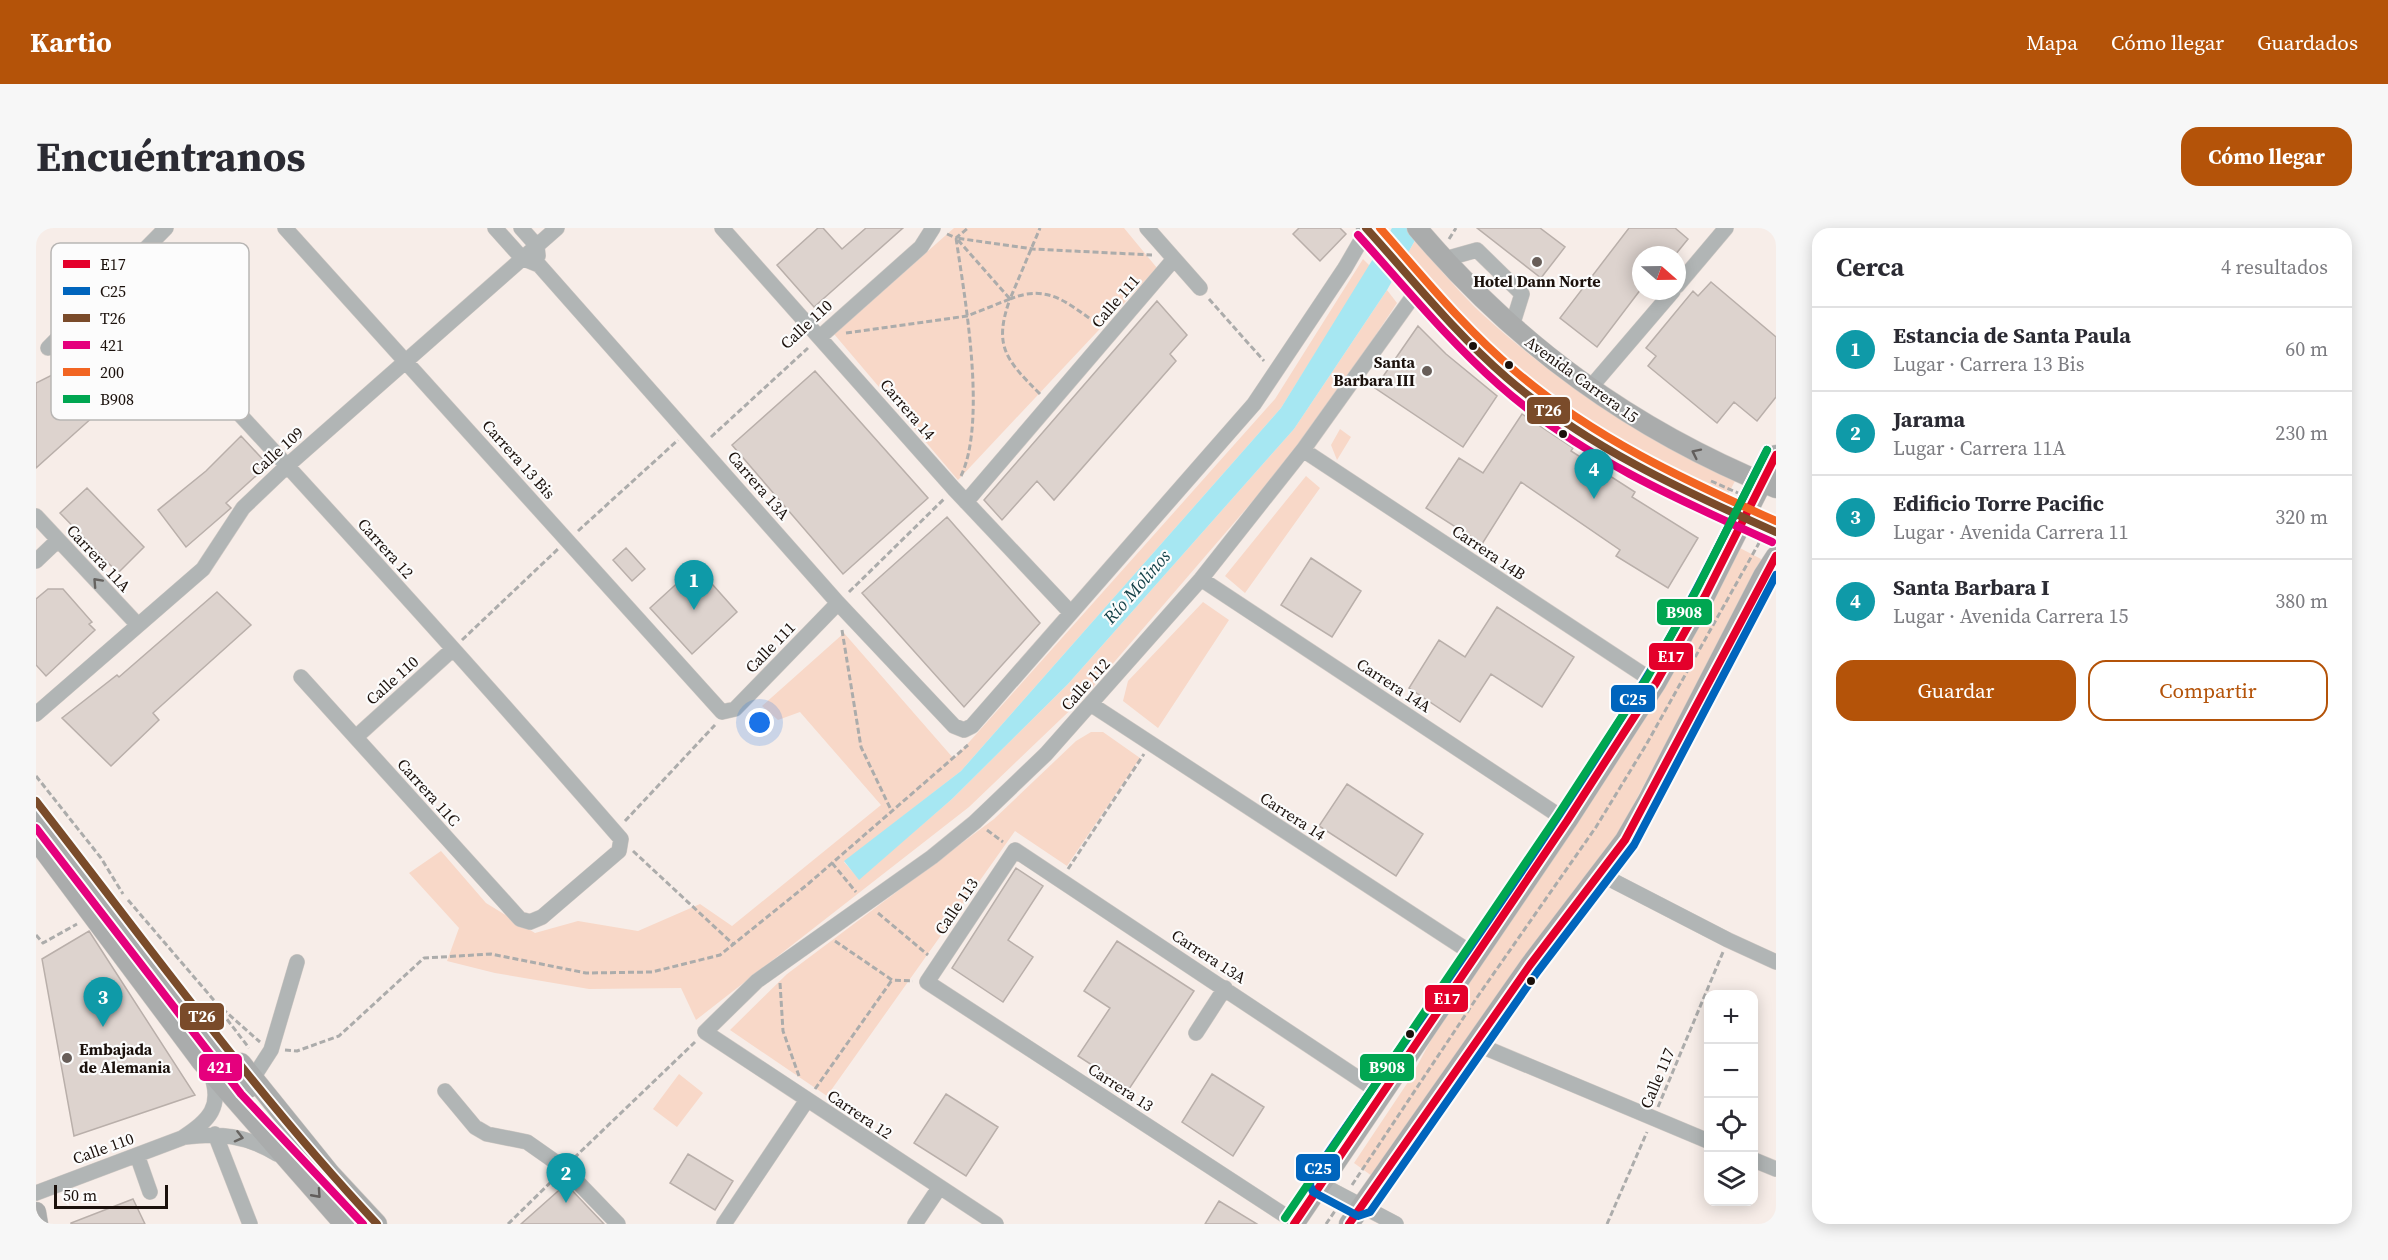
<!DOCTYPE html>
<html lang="es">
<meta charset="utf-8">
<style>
body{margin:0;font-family:"Source Serif 4",serif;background:#f7f7f7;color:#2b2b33}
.controls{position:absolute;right:18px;bottom:18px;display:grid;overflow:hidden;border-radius:12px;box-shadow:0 3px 15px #0003}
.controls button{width:54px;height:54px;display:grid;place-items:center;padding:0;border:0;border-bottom:2px solid #e1e1e2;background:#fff;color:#2b2b33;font:30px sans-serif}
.compass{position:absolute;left:1596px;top:18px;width:54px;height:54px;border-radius:50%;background:#fff;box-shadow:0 3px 15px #0003;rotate:110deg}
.scale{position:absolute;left:18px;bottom:15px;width:114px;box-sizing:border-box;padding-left:6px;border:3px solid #1b110c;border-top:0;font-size:16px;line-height:21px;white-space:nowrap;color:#1b110c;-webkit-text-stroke:4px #fcfcfc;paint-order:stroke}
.you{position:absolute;left:724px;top:495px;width:21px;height:21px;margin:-15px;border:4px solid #fff;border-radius:50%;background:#1a73e8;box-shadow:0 0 0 9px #1a73e833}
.badge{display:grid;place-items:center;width:39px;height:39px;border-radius:50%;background:#b45309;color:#fff;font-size:20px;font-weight:700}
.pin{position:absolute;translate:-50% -50px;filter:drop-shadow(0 2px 3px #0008)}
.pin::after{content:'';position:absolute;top:32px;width:21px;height:18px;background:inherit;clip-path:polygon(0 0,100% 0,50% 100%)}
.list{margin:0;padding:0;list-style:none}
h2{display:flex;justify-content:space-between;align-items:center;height:78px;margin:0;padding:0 24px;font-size:26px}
h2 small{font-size:20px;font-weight:400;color:#7c7c81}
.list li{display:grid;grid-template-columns:39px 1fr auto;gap:18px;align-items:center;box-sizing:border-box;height:84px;padding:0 24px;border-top:2px solid #e1e1e2}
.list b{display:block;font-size:22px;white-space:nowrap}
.list p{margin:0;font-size:20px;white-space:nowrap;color:#7c7c81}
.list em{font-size:20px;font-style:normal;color:#7c7c81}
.actions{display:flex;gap:12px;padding:18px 24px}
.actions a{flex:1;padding:14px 0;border:2px solid #b45309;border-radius:18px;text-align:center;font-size:21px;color:#b45309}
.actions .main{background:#b45309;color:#fff}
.icon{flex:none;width:33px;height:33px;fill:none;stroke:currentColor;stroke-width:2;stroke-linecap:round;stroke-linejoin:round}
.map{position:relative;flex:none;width:1740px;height:996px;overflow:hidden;border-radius:18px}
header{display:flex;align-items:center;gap:36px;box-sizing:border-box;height:84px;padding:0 30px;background:#b45309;color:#fff}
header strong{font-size:28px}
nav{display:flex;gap:33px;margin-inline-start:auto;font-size:21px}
.intro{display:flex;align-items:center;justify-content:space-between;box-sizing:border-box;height:144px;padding:0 36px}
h1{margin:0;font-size:42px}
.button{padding:15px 27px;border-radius:18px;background:#b45309;color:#fff;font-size:21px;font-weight:700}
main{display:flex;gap:36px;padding:0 36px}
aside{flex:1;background:#fff;border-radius:18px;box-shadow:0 3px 15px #0003}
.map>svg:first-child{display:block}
.green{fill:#f8d8c8}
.water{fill:#a6e7f2}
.building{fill:#ddd3ce;stroke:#b9afaa;stroke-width:1.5}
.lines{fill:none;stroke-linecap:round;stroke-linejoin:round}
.minor-casing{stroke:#d2cbc6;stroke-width:16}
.major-casing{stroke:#d2cbc6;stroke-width:21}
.path{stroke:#acacab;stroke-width:3;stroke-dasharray:6 3;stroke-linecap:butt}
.minor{stroke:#b1b5b5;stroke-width:15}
.major{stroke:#aaacac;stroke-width:20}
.major-bridge-casing{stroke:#d2cbc6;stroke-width:21;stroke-linecap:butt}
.major-bridge{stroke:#aaacac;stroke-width:20}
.bus-1-casing{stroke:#fcfcfc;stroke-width:12}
.bus-2-casing{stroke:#fcfcfc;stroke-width:12}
.bus-3-casing{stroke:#fcfcfc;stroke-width:12}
.bus-4-casing{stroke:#fcfcfc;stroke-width:12}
.bus-5-casing{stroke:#fcfcfc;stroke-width:12}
.bus-6-casing{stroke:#fcfcfc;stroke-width:12}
.bus-1{stroke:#e4002b;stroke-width:8}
.bus-2{stroke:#0065bd;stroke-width:8}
.bus-3{stroke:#7a4b2a;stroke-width:8}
.bus-4{stroke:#e5007d;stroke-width:8}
.bus-5{stroke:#f26522;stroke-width:8}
.bus-6{stroke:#00a651;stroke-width:8}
.oneway{stroke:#625e5c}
.oneway2{stroke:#666360}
.poi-dot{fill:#685e59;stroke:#fcfcfc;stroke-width:2}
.bus-dot{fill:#1b110c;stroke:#fcfcfc;stroke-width:2}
.labels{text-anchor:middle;stroke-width:4.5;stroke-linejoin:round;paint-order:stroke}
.poi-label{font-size:16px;font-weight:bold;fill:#1b110c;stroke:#fcfcfc}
.street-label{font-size:16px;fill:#1b110c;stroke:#fcfcfc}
.water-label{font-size:18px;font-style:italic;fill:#124047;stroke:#fcfcfc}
.key{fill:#fcfcfc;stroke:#b8b6b4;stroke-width:1.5}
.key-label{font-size:16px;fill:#1b110c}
.line-badge{stroke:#fcfcfc;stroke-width:2}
.badge-label{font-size:16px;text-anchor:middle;font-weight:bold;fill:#fff}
</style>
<header>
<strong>Kartio</strong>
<nav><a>Mapa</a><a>Cómo llegar</a><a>Guardados</a></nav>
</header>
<div class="intro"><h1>Encuéntranos</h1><a class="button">Cómo llegar</a></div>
<main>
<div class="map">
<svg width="1740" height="996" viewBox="0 0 1740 996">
<rect width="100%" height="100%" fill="#f7ede8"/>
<path class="green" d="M918,0H1088L1121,40L922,252L798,106Z
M1379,13C1400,36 1421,62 1444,84C1520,154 1606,208 1699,253L1689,272L1618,235L1466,133L1368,31Z
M1327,31L1334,38L1245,180L925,543L808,634L823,651L916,571L1032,456L1258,201L1351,62L1361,75L1271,210L1049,468L933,579L660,792L645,760L553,761L459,745L411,733L423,700L373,645L405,623L450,675L499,705L542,693L602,703L664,676L696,698L845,577L764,484L742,492L726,478L808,405L918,531L1239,171Z
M1304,201L1315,209L1301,232L1295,217Z
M1270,248L1284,260L1209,365L1189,348Z
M1702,319L1727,332L1584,602L1446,789L1336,948L1318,935L1374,851L1401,801L1616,479Z
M1167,374L1193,392L1122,500L1087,473L1092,453Z
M1055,504H1067L1104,530L1031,638L979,603L791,868L694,802L751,746L958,591L1040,513Z
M643,846L667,865L641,899L617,881Z"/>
<path class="water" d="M1356,0H1386L1351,62L1258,201L1032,456L916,571L823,652L808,633L925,543L1245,180Z"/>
<path class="building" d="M782,0H787L806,21L830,0H867L778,79L741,37Z
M1263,0H1304L1310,6L1284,33L1257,6Z
M1441,0H1504L1529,19L1505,50Z
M1593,0H1639L1652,11L1639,27H1605V61L1561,119L1524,90Z
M1675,54L1740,109V169L1721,193L1698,174L1681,195L1612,138L1620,128L1610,120L1657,63L1662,68Z
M1121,73L1151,107L1134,126L1140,133L1018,272L1001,253L966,292L948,272Z
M1382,98L1410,126L1461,168L1427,219L1339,160Z
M779,143L892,270L807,346L696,217Z
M20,145L29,147L58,188L0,240V155Z
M1486,186L1537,220L1535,223L1599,264L1596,269L1662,310L1632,360L1580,328L1584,322L1485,254L1446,316L1390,280L1423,230L1447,245Z
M205,208L232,237L190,275L195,280L150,319L122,282L170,243Z
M51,260L108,319L82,345L24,285Z
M911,289L1004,395L928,479L826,365Z
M590,320L609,341L596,353L577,332Z
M1275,330L1325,363L1296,409L1245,377Z
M660,338L701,384L656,426L614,380Z
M12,361H27L56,394L53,396L59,402L10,448L0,437V371Z
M181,364L215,397L117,485L123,492L75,538L26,490L81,447L83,449Z
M1461,379L1538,429L1506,479L1455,446L1424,494L1373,460L1403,412L1429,429Z
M1311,556L1387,606L1360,648L1283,598Z
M980,640L1007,658L972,712L997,729L967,774L916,740Z
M53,703L159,867L38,908L6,731Z
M1081,713L1158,763L1093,861L1042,828L1074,780L1048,763Z
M1176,846L1228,879L1197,928L1146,894Z
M910,866L962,899L930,948L878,915Z
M652,926L697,953L679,982L634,955Z
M530,956L568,996H485Z
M97,971L109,996H35V995Z
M1183,973L1221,996H1169Z"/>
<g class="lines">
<g class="minor-casing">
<path id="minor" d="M249,0L686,484L699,481L802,375
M459,0L486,30L503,37L802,375L918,498L928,502L936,498L1218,176L1309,40L1331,2
M485,0L501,18L502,28
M686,0L918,261L1034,384
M1111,0L1164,60
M1409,31L1441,22L1486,66L1476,98
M79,52C251,236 420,421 585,611L583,623L506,689L494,694L484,691L265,449
M1641,58L1690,0
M784,109L885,19L897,0
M12,120L130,0
M1554,160L1637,63
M1267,222L1620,455
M930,274L1138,31
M0,288L101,396
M0,333L22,312
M1165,351L1531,593
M1056,477L1440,728
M0,486L167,341L207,280L252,237L521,0
M320,509L417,421
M1564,646L1692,712L1740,734
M1160,805L1189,760
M1438,815L1672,913
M217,850L235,822L261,734
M409,863L439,899L451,906L491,914L528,940L582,996
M179,906L214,996
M149,909C184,905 210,907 241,926
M101,927L114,964
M1718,932L1740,941
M1284,956L1360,996
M0,965L146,910C173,893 188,878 174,844
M1259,994L891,754L979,622L1346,866
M688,996L771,872
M879,996L903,960
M960,996L669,804L721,753L896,629L939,594L1010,526L1165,351L1267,222L1383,60"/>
</g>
<g class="major-casing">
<path id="major" d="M1330,0C1376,51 1419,104 1471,150C1549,218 1646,263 1740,304
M1381,0C1481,118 1597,202 1740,260
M165,833L308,996
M205,835L297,949
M289,940L341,996
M0,984L2,996
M1258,996L1531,593L1620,455L1669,368L1740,227
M1313,996L1494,737L1589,612L1612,572L1727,348L1740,328"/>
</g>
<path class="path" d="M911,6L920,10L932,0
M1413,11L1420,0
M922,12L974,71
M1173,71L1228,133
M810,105L931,88L974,71L1004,0
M1004,166C970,132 957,118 974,71C1013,55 1032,76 1063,97
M675,209L772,120
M925,248C951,193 929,71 920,10L997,21L1116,27
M1675,253L1702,265
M542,303L642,212
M813,364L909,270
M806,402L825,519L856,584
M426,412L522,321
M0,548L65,630L87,666
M589,593L679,497
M951,602L967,614
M597,623L697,716
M796,635L820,664
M1032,641L1108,526
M92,672L182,777L224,814
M842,685L892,727
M0,707L7,715L41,696
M799,713L856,752L877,753
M744,755L747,803L763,848
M180,777L213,820
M249,822L261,823L303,808L388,730L455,726L550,745L616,744L684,727L772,656L932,517
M779,861L856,752
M1622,879L1687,724
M538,930L659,814
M1316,957L1442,768L1560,599L1610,517L1723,315
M472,996L519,950
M1290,996L1301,980
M1571,996L1611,904"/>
<use href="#minor" class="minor"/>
<use href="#major" class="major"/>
<g class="major-bridge-casing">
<path id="major-bridge" d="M0,583L213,860
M0,612L165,833"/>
</g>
<use href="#major-bridge" class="major-bridge"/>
<g class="bus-1-casing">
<path id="bus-1" d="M1258,996L1531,593L1620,455L1669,368L1740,227
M1313,996L1494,737L1589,612L1740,328"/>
</g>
<g class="bus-2-casing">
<path id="bus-2" d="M1731,222C1692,299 1655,377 1610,450C1506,621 1388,785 1275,950L1274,957L1277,964L1322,988L1334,984L1502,743L1598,617L1740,347"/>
</g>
<g class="bus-3-casing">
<path id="bus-3" d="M1330,0C1376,51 1419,105 1471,150C1550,218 1645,262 1740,304
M0,573C110,714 219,866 341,996"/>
</g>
<g class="bus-4-casing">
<path id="bus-4" d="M1322,7C1368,58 1412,112 1463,157C1542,227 1640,271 1736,314
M0,600L205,866L327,996"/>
</g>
<g class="bus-5-casing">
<path id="bus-5" d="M1344,0C1387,49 1429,101 1479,143C1556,209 1648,252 1740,293"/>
</g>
<g class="bus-6-casing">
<path id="bus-6" d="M1249,990L1522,587L1611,450L1660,363L1731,222"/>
</g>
<use href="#bus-1" class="bus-1"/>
<use href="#bus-2" class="bus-2"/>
<use href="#bus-3" class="bus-3"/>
<use href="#bus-4" class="bus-4"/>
<use href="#bus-5" class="bus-5"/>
<use href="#bus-6" class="bus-6"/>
</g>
<defs><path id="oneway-chevron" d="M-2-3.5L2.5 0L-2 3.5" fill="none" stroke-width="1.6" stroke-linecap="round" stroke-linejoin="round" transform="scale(1.5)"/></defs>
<g class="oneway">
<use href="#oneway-chevron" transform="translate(1660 225) rotate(-154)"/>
<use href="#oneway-chevron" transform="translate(281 966) rotate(48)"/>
</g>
<g class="oneway2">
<use href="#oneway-chevron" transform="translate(61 354) rotate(-133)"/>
<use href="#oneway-chevron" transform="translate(203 909) rotate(14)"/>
</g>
<g class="poi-dot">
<circle cx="1501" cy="34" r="6"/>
<circle cx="1391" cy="143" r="6"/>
<circle cx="31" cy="830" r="6"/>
</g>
<g class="bus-dot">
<circle cx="1437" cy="118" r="5"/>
<circle cx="1473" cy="137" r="5"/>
<circle cx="1527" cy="206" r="5"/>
<circle cx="1495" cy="753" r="5"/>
<circle cx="1374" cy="806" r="5"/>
</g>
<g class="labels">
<g class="poi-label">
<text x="1501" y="59">Hotel Dann Norte</text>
<text x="1379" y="140" text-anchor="end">Santa<tspan x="1379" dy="18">Barbara III</tspan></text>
<text x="43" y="827" text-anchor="start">Embajada<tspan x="43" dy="18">de Alemania</tspan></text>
</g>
<g class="street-label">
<text transform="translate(1079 73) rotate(-49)" y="6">Calle 111</text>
<text transform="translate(770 96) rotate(-43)" y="6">Calle 110</text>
<text transform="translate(1546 151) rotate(36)" y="6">Avenida Carrera 15</text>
<text transform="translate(872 181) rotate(49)" y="6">Carrera 14</text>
<text transform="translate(241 223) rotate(-42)" y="6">Calle 109</text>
<text transform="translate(483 231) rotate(48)" y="6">Carrera 13 Bis</text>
<text transform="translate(723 257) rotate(49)" y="6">Carrera 13A</text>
<text transform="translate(350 320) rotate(48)" y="6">Carrera 12</text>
<text transform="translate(1453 324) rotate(34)" y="6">Carrera 14B</text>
<text transform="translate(63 330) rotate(47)" y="6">Carrera 11A</text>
<text transform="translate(734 419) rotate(-46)" y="6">Calle 111</text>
<text transform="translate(356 452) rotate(-42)" y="6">Calle 110</text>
<text transform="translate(1049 456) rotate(-48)" y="6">Calle 112</text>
<text transform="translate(1358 457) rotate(33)" y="6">Carrera 14A</text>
<text transform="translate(393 564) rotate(48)" y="6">Carrera 11C</text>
<text transform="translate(1257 588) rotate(33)" y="6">Carrera 14</text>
<text transform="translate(920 678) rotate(-56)" y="6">Calle 113</text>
<text transform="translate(1173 728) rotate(33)" y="6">Carrera 13A</text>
<text transform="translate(1621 850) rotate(-67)" y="6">Calle 117</text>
<text transform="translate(1085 859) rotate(33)" y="6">Carrera 13</text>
<text transform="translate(824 886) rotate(34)" y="6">Carrera 12</text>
<text transform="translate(67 920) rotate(-20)" y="6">Calle 110</text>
</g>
<g class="water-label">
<text transform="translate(1101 359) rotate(-49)" y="6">Río Molinos</text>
</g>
</g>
<rect x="15" y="15" width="198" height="177" rx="9" class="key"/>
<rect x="27" y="32" width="27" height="8" fill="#e4002b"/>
<rect x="27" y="59" width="27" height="8" fill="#0065bd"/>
<rect x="27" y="86" width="27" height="8" fill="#7a4b2a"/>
<rect x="27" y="113" width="27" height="8" fill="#e5007d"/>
<rect x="27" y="140" width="27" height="8" fill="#f26522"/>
<rect x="27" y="167" width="27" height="8" fill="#00a651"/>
<g class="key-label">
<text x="64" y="42">E17</text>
<text x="64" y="69">C25</text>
<text x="64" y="96">T26</text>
<text x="64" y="123">421</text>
<text x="64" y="150">200</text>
<text x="64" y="177">B908</text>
</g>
<g class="line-badge">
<rect x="1490" y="168" width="45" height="29" rx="6" fill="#7a4b2a"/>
<rect x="1620" y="370" width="57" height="28" rx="6" fill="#00a651"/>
<rect x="1612" y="414" width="46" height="29" rx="6" fill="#e4002b"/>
<rect x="1574" y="456" width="46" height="29" rx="6" fill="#0065bd"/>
<rect x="1388" y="756" width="45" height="29" rx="6" fill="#e4002b"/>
<rect x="143" y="774" width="46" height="29" rx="6" fill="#7a4b2a"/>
<rect x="162" y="825" width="45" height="29" rx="6" fill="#e5007d"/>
<rect x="1323" y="825" width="56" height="29" rx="6" fill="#00a651"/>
<rect x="1259" y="925" width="46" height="29" rx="6" fill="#0065bd"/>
</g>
<g class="badge-label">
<text x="1512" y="188">T26</text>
<text x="1648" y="390">B908</text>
<text x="1635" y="434">E17</text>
<text x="1597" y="477">C25</text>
<text x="1411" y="776">E17</text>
<text x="166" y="794">T26</text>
<text x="184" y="845">421</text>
<text x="1351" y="845">B908</text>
<text x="1282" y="946">C25</text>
</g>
</svg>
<div class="controls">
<button>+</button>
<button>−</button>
<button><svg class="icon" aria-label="locate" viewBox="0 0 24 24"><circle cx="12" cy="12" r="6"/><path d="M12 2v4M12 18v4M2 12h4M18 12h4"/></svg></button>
<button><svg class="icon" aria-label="layers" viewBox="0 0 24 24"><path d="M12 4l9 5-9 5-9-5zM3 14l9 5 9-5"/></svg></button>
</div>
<svg class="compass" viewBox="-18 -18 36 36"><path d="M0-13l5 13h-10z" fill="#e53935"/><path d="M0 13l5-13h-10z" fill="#7c7c81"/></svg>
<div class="scale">50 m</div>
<div class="you"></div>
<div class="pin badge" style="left:658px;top:382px;background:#0f9aa8">1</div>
<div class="pin badge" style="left:530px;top:975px;background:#0f9aa8">2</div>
<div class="pin badge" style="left:67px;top:799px;background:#0f9aa8">3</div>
<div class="pin badge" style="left:1558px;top:271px;background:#0f9aa8">4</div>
</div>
<aside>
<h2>Cerca<small>4 resultados</small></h2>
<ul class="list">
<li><span class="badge" style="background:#0f9aa8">1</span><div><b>Estancia de Santa Paula</b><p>Lugar · Carrera 13 Bis</p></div><em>60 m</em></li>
<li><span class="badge" style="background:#0f9aa8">2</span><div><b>Jarama</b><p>Lugar · Carrera 11A</p></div><em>230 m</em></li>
<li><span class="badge" style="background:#0f9aa8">3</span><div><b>Edificio Torre Pacific</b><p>Lugar · Avenida Carrera 11</p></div><em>320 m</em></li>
<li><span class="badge" style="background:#0f9aa8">4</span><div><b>Santa Barbara I</b><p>Lugar · Avenida Carrera 15</p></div><em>380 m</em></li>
</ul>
<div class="actions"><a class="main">Guardar</a><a>Compartir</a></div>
</aside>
</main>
